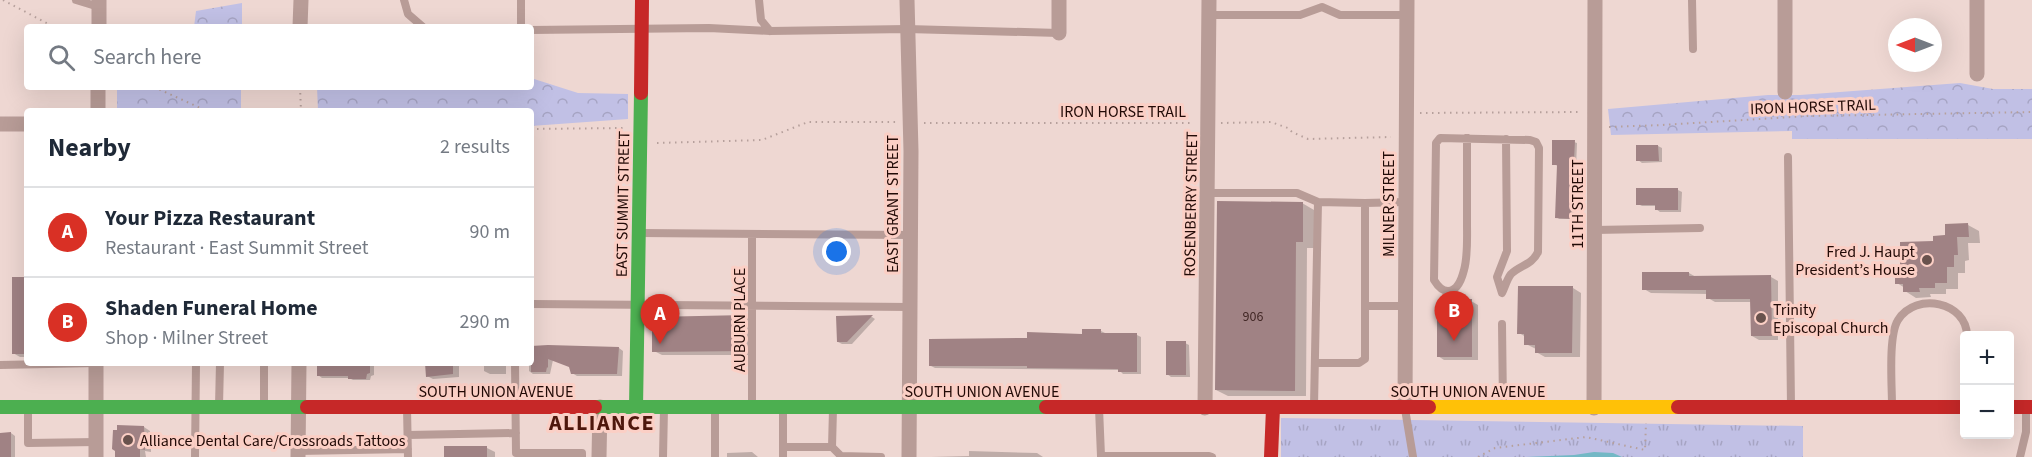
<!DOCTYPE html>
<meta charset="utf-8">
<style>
body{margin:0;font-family:"Source Sans 3",sans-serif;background:#f6f6f7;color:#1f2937}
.controls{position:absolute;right:18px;bottom:18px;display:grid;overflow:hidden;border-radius:6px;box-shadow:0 6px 24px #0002}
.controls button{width:54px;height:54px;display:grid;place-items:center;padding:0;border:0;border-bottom:2px solid #e0e1e3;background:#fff;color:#1f2937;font:30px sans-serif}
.compass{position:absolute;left:1888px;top:18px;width:54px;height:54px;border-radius:50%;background:#fff;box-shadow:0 6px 24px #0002;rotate:270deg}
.you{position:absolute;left:837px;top:252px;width:21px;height:21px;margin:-15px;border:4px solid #fff;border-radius:50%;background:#1a73e8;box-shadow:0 0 0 9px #1a73e833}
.badge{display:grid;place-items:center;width:39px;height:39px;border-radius:50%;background:#d93025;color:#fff;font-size:20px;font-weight:700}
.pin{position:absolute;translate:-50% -50px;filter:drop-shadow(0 2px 3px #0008)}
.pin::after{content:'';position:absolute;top:32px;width:21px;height:18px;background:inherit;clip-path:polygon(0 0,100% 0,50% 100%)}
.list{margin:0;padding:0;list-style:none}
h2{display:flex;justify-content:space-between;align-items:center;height:78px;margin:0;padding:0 24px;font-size:26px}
h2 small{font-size:20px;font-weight:400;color:#747a83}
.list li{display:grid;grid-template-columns:39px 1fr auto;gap:18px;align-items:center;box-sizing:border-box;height:90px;padding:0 24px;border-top:2px solid #e0e1e3}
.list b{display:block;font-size:22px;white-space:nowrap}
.list p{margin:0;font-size:20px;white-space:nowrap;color:#747a83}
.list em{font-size:20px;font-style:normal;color:#747a83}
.icon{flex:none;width:33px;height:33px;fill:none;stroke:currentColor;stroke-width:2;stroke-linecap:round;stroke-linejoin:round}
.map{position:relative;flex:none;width:2032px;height:457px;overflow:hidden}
.search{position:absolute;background:#fff;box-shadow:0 6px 24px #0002;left:24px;top:24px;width:510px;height:66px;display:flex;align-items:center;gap:15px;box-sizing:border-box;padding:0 21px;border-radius:6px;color:#747a83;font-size:22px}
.panel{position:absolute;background:#fff;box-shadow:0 6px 24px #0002;left:24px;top:108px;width:510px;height:258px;border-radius:6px}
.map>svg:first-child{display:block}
.forest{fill:url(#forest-crowns)}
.park{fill:url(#park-tufts)}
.water{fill:#73b8c5}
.shadow{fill:#0003}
.building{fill:#a08284}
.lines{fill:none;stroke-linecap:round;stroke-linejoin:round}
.path{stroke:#b6a09c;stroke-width:2;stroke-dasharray:1.5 4.5;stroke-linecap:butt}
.lane{stroke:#b89c97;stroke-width:8}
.street{stroke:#b89c97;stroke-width:15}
.fast{stroke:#4caf50;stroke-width:14}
.slow{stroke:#ffc107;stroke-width:14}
.jam{stroke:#c62828;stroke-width:14}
.poi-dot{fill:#69524d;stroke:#fbcfc5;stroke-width:2}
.labels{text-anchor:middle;stroke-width:6;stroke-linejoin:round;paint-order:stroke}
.number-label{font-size:14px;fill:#422826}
.street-label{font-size:16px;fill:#220a06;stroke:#fbcfc5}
.poi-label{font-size:16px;fill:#220a06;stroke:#fbcfc5;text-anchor:start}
.district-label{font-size:22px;font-weight:bold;letter-spacing:1.5px;fill:#4e170c;stroke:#fbcfc5}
</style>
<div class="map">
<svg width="2032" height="457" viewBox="0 0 2032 457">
<defs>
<pattern id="forest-crowns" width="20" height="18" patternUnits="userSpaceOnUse" patternTransform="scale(1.5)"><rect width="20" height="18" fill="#c1c0e5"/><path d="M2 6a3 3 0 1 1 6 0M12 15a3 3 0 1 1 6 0" fill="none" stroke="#a6a4c3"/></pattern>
<pattern id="park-tufts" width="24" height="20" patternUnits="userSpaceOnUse" patternTransform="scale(1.5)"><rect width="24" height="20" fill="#c1c0e5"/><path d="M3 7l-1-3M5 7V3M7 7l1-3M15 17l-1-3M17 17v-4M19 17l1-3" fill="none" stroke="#a6a4c3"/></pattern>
</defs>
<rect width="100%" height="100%" fill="#eed7d2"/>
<path class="forest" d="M242,3V27H194L196,11Z
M531,78L578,93L628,94V119L531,126V111H318L317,87H531Z
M1960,83L1993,89H2032V139H1792V131L1611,135L1608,109L1768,95H1800Z
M117,87H241V111H117Z"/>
<path class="park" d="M1281,418L1803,426V457H1281Z"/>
<path class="water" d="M1594,452L1613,453L1622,457H1526L1574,455Z"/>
<path class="shadow" d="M1574,142L1577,143L1574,219H1559L1557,217L1558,166L1553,164Z
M1658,146L1662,148V162L1642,163L1638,160Z
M1678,190L1682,192L1681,212H1660L1656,209V206H1642L1638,204Z
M1302,203L1314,210V248H1307L1306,396H1228L1216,390Z
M1968,225L1979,231L1980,243H1968L1969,260L1965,261V273H1958V289H1946V294H1930L1931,297L1916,298L1905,291V288L1897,283L1902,267L1935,243Z
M1689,273L1696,277H1771L1778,281V340H1759L1752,336V302H1715L1708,298V294L1651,293L1644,289Z
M27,279V357H20L13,353Z
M1573,288L1581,293L1580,357H1545L1536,352V349L1526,344V337L1519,333Z
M1471,301L1478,305V360H1444L1438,356L1449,317Z
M745,317L753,321L754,355H662L654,351Z
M872,317L875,319L852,344H842L838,342V318Z
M1101,331L1105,333L1137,335L1141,337V374H1123L1119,370L935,368L931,366L1028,339L1083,336Z
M1185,343L1189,345L1190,377H1171L1167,374Z
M531,348H619L623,351L622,376H577L572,373L571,367L553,360L550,374H533L529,371V363H531Z
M318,363H374V375L371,376L370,380H353L349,378H322L318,375Z
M427,363H459V377L433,379L427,376Z
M484,363H506V374H490L484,371Z
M144,427L150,431L151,452L145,451L146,457H116Z
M11,433L15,436V457H0V434Z
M487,448L495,452V457H445Z
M969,451L1037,453L1043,457H931L969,456Z
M752,452L758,457H727V453Z"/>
<path class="building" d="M1552,140H1575L1571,219L1555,218L1557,165H1552Z
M1636,145H1658L1659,161H1636Z
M1636,188H1678V210H1655V205H1636Z
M1217,201L1303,202V242H1296L1295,391L1215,390Z
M1968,223L1969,237H1957L1958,255H1954V267H1947V283H1935V288H1919L1920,292H1903V284H1895V266H1900V242L1933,241V236L1945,235V224Z
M1642,272H1689V276L1771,275L1772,336H1751L1750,299H1706V290H1642Z
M12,277H27V354H12Z
M1518,286H1573L1572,353H1535V345H1524V334H1517Z
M1447,299H1472V357H1437V316H1447Z
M746,315V351L652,352V317Z
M873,315L847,342H837L836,316Z
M1082,329H1101V333H1137V372H1118V369L1027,368V366H929V339L1027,338V332L1082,334Z
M1166,341H1186V375H1166Z
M548,345L619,347L617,374H571L569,367L548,359V368L547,367L546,372H531V346Z
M317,363H370V373L367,374L366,379H348V376H317Z
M425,363H453V374L426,377Z
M117,425L144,426L145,450L140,449V457H115V451L112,449L113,430H117Z
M11,432V457H0V433Z
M444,446H487V457H444Z"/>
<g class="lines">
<path class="path" d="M3,0L54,27
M154,87L207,111
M300,87L301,111
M1420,113L1582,112
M924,123H1194
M1221,123L1271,122L1288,128L1292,132L1308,139L1391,137
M1609,127L1662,125L1808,116L2032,112
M531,129L624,128
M657,143L762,140L808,122H897
M1478,457L1495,448L1586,437L1645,450L1646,423"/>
<path class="lane" d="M76,0L99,7
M404,0L408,14L423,27
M759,0L761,20L770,31
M1692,0L1693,49
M1209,15H1300L1322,7L1340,15H1406
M521,27V0
M531,30L709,28L770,31L907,29L1059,33
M1467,138C1467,167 1467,195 1467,223C1467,239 1468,256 1464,270C1462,278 1458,291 1448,291C1441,291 1437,285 1434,280L1436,143L1440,138L1530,140L1536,142L1539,148L1538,252C1532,265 1520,265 1511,274C1507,279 1505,287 1502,293L1497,277L1507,251L1506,139
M1788,157L1791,406
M1208,193H1297L1318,202
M1365,203L1406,202
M1595,230L1700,228
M641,233L910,235
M531,304L910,307
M1365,306H1406
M1502,324L1503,406
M515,363L516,453H582V457
M0,365L96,363
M219,406L220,363
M264,406V363
M752,406V234
M1314,406L1318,202L1365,203V359L1359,363H1315
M1892,406C1892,385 1888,336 1898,320C1916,291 1967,302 1967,336
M28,408V443L96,442
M407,408L408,457
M783,408V457
M1099,408L1101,456H1209L1212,457
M833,409L832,447L841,456L881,457
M1405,409L1413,457
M408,435L516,433
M783,447H832
M298,451L408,449
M195,457L196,363
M663,457L664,408
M715,457V409
M2020,457L2026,432V409"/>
<path class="street" d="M907,0L911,151L909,457
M99,27V0
M300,27L301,0
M1059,33V0
M1977,74V0
M1785,92V0
M98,111V87
M0,124H27
M1405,407L1407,0
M1205,408L1209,0
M1594,408L1595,0
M96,457V363
M298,457L299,363
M599,457L600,407"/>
<path class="fast" d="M0,407H307
M595,407H1046
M636,408L641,93"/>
<path class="slow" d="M1429,407H1678"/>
<path class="jam" d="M641,93L642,0
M307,407H595
M1046,407H1429
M1678,407H1964
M2010,407H2032
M1271,457L1273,408"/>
</g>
<g class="poi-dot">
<circle cx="1927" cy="260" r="6"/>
<circle cx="1761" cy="318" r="6"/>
<circle cx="128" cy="440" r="6"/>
</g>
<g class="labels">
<g class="number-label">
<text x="1253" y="321">906</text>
</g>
<g class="street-label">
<text transform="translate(1813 106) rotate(-2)" y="6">IRON HORSE TRAIL</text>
<text x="1123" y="117">IRON HORSE TRAIL</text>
<text transform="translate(622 204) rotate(-89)" y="6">EAST SUMMIT STREET</text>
<text transform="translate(892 204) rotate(-90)" y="6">EAST GRANT STREET</text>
<text transform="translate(1190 204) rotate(-89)" y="6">ROSENBERRY STREET</text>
<text transform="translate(1388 204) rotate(-90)" y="6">MILNER STREET</text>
<text transform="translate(1577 204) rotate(-90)" y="6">11TH STREET</text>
<text transform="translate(739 320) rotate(-90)" y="6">AUBURN PLACE</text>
<text x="496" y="397">SOUTH UNION AVENUE</text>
<text x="982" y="397">SOUTH UNION AVENUE</text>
<text x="1468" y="397">SOUTH UNION AVENUE</text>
</g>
<g class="poi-label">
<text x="1915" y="257" text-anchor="end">Fred J. Haupt<tspan x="1915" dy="18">President’s House</tspan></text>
<text x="1773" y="315">Trinity<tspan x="1773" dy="18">Episcopal Church</tspan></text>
<text x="140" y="446">Alliance Dental Care/Crossroads Tattoos</text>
</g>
<g class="district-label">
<text x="602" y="430">ALLIANCE</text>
</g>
</g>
</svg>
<div class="controls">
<button>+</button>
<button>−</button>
</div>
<svg class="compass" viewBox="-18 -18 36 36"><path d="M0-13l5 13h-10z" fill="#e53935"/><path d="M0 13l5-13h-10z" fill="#747a83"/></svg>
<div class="you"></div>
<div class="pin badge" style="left:660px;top:344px">A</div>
<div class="pin badge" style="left:1454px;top:341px">B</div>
<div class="search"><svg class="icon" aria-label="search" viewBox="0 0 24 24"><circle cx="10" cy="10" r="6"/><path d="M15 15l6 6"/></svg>Search here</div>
<section class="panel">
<h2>Nearby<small>2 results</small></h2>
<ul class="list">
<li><span class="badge">A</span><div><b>Your Pizza Restaurant</b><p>Restaurant · East Summit Street</p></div><em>90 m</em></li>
<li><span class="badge">B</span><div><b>Shaden Funeral Home</b><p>Shop · Milner Street</p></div><em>290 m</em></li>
</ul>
</section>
</div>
